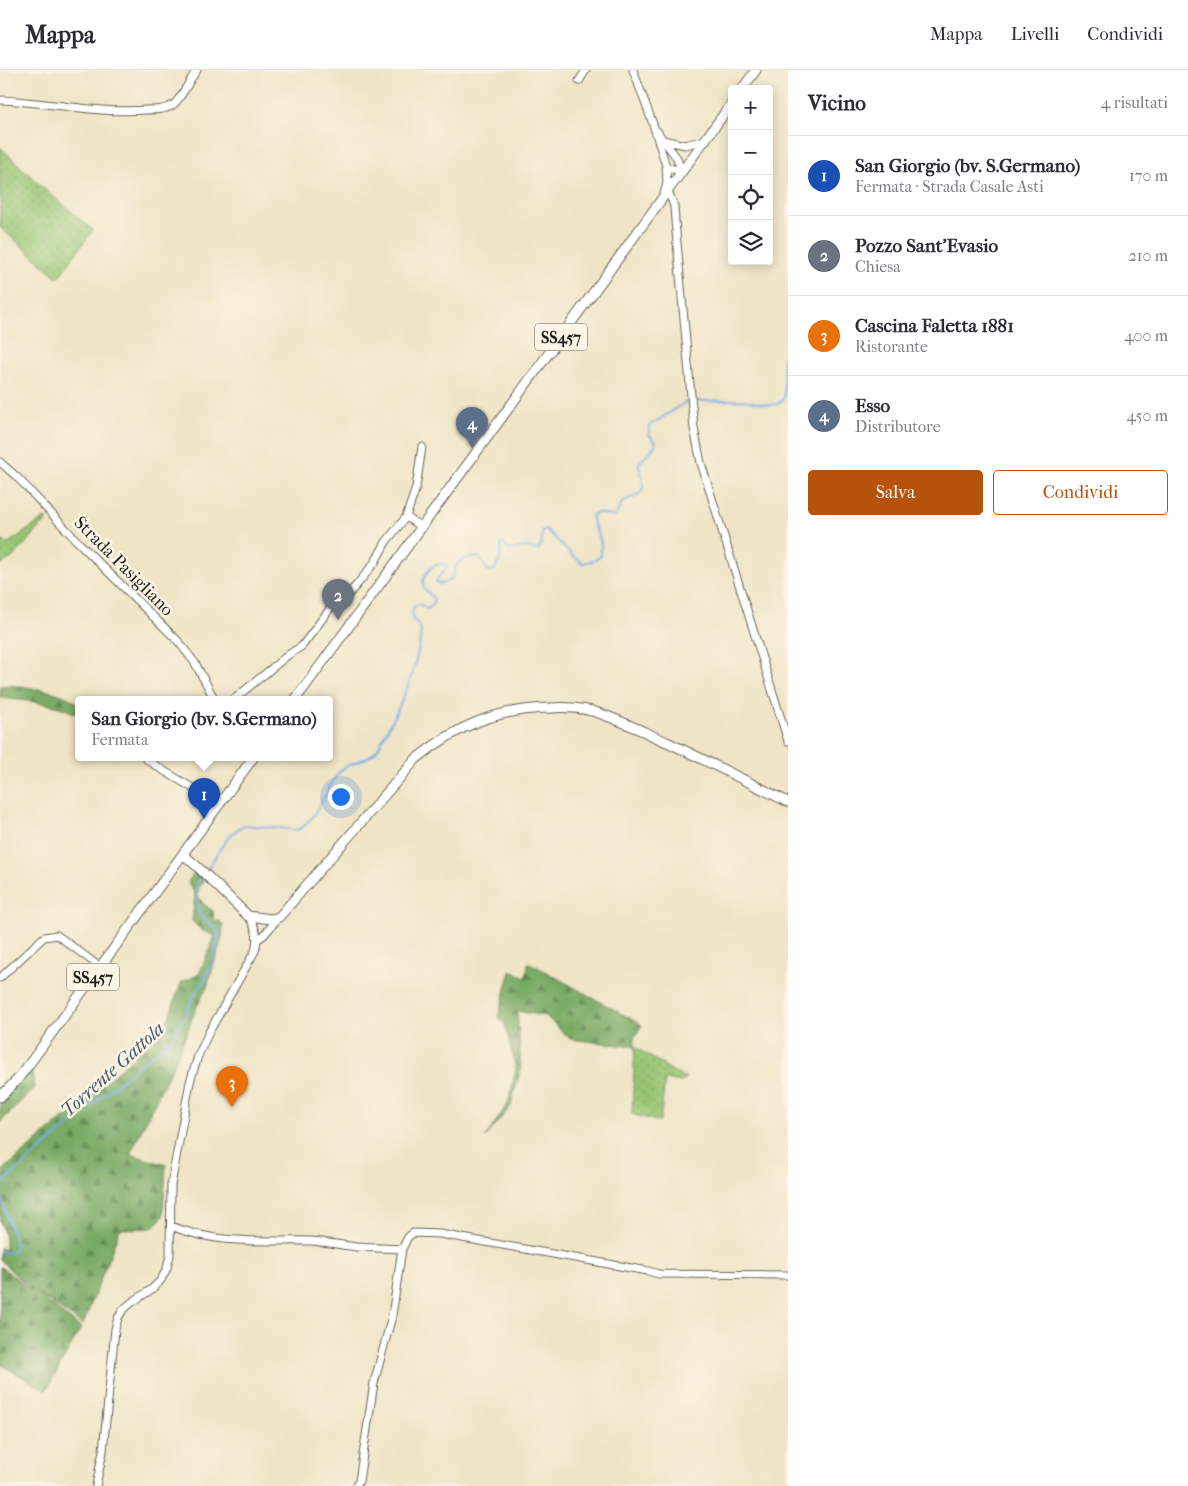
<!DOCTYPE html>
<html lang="it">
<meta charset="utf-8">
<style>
body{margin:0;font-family:"IM FELL French Canon",serif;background:#f2f2f3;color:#2b2b33}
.controls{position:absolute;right:15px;top:15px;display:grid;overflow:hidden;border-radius:5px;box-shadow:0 2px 12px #0003}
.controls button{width:45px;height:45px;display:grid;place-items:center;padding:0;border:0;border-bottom:1px solid #e1e1e2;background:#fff;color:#2b2b33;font:25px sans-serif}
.you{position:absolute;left:340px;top:726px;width:18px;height:18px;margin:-12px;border:4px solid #fff;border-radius:50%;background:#1a73e8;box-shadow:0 0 0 8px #1a73e833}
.badge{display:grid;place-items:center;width:32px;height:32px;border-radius:50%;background:#b45309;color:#fff;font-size:16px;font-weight:700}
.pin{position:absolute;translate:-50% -41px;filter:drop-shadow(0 1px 2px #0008)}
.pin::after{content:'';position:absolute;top:26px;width:18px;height:15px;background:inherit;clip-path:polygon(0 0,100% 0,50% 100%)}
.popup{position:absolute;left:75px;top:626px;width:258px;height:65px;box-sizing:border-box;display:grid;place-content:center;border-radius:5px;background:#fff;filter:drop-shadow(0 1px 4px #0005);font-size:16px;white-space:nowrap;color:#7c7c81}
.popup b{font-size:19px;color:#2b2b33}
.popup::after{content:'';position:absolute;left:50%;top:100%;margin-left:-10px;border:10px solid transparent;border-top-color:#fff}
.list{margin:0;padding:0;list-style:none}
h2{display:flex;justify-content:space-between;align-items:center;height:65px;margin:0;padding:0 20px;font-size:21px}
h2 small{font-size:16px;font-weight:400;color:#7c7c81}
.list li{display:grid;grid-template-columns:32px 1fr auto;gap:15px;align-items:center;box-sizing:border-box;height:80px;padding:0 20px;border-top:1px solid #e1e1e2}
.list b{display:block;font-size:19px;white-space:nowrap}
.list p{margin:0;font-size:16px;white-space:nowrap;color:#7c7c81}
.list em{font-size:16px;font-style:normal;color:#7c7c81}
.actions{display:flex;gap:10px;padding:15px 20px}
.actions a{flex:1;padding:11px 0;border:1px solid #b45309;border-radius:5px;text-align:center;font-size:18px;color:#b45309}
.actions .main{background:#b45309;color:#fff}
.icon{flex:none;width:28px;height:28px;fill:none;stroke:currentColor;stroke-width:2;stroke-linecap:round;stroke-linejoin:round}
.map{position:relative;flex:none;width:788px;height:1416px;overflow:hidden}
header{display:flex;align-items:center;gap:30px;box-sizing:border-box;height:70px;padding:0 25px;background:#fff;border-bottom:1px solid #e1e1e2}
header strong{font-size:24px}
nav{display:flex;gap:28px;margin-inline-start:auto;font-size:18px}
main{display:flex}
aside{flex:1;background:#fff}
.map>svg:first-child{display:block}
.grass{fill:url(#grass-dots);stroke:#5a7048}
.forest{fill:url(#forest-firs);stroke:#4a6340}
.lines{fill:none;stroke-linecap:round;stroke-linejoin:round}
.stream{stroke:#79ade6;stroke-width:2}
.minor-casing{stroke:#666257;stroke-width:9}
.major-casing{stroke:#666257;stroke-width:11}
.minor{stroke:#fff;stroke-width:7}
.major{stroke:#fff;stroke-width:9}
.labels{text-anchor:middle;stroke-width:5;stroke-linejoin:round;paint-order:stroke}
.shield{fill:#fcf5e5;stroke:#5f5d58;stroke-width:1}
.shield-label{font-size:16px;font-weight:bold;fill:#1c1c1c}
.street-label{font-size:18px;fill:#1c1c1c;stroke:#fcf5e5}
.water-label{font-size:19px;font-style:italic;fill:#41566d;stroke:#fcf5e5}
</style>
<header>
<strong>Mappa</strong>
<nav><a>Mappa</a><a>Livelli</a><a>Condividi</a></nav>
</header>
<main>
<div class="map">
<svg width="788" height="1416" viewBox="0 0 788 1416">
<defs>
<pattern id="grass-dots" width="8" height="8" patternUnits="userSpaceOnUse" patternTransform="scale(1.25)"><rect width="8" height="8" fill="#97c573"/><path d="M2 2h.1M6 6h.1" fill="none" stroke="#82a963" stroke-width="1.8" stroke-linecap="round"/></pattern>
<pattern id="forest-firs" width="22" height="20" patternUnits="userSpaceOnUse" patternTransform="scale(1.25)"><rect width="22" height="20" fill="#79aa65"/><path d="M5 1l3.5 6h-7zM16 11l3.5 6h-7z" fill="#628a52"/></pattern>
</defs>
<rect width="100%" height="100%" fill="#fcf5e5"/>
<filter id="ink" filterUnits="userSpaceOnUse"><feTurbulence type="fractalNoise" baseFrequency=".02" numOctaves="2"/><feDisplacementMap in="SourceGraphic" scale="10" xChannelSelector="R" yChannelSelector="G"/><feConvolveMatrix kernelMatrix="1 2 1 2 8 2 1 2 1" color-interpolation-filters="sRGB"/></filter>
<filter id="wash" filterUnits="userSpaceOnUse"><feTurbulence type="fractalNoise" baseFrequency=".0096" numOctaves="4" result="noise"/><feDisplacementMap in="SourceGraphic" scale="20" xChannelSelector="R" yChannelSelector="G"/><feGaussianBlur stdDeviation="1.12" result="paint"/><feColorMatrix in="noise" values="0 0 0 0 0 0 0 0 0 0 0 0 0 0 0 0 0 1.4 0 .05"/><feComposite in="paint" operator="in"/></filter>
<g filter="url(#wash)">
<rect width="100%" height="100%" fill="#efe4c5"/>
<path class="grass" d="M0,77L41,116L93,160L58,208L0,157Z
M45,448L48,449L13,487L0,495V469L7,474Z
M635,977L682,1007H686L681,1012L665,1009L660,1052L632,1044Z"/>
<path class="forest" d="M10,615C31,618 63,620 79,635V646C57,632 26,631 0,628V616Z
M196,800L204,810C192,824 200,832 213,841L214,851H220L223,856L222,868L207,917L196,939L177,987L130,1084L166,1095L163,1147L152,1158L120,1159L83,1255C55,1235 23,1216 0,1189V1178L5,1180V1167L0,1150V1103L164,961L181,913L199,904L215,866L201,860L192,851L195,824L188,812Z
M528,893L532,894L642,955L634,968L635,977L570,969L546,946L517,941L521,997L511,1036L485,1068L508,1033L516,1000L505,954L498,947L511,901L526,907Z
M30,993L32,999L34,1018L0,1053V1027Z
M0,1197L8,1202L81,1258L46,1321L0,1294Z"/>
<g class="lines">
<path class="stream" d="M694,331L742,330L769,335L778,334L784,328V314L783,291L788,274
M206,801C217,786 227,762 245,755L297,760C316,752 325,721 337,705C346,691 366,693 376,681C380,676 382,669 385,664C403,632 419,595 421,559L416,552L413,550L412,544L414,536L419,534L427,539L431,537C432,535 434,533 434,530C433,524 426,523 424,518C420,509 430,495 440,494C442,493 445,494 448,495C445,501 440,505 436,511L439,514C461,510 449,499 459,492C465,488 473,487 479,487L488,501L494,500L500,489L501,473L506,476L508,480L526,477L538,480L542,473V461L546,459L573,486L582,493L593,491L601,486C601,481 602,474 600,469C597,460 591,454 592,445L598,443L615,447C618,442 619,436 622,433C628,426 642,428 643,417C644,408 639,401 639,393L654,377L656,372L649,365V356L686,332H689
M0,1118L1,1115L9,1107L115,1015L171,970L186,943L194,925L204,912L213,892L218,871V864L216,858C200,846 197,846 197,825C197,816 196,814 202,807
M0,1123L15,1172L16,1177L12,1183L5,1182
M0,1181L4,1182"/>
</g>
</g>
<g filter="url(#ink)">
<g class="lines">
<g class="minor-casing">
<path id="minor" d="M633,0L653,54L666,96L667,113L664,124
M579,11L586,0
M0,30C49,32 97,44 146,40C155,40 165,40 173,35C182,28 189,10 197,0
M657,61L663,70L685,75L705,70
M664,71L677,88L681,102L666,96
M668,121L674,136L675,151L694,358L701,393L788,671
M0,392L17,407L78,472L178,571L195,593L215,630
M406,447L422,457
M233,630L288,585L302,576L332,536L349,524L360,511L375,492L386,472L406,447L416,418L422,377
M145,688L161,699L219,734
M257,870L264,865L279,847
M0,908L44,867L57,865L100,897
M171,1156C218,1175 261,1170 311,1171C326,1172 341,1175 356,1177C371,1178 387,1178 402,1179
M96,1416L103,1381L115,1259L118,1248L123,1240L131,1233L152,1219L161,1210L167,1198L170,1185L171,1115L190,1012L198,986L209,962L255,881C259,867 256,857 248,846
M356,1416L359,1411L374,1313L392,1246L402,1179L408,1167L413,1163L440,1164L648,1201L659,1204L788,1205"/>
</g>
<g class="major-casing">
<path id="major" d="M742,19L756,0
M295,630L732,33
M183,784L201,800L248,846L271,849L279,847L416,689C458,655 497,639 551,638C565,637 579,638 592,641C619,649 644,662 669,673C709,692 748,712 788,732
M0,1027L17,1010L30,993L253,688"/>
</g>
<use href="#minor" class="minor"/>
<use href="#major" class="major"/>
</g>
</g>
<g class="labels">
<g class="shield">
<rect x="535" y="253.5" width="52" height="27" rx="4"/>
<rect x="67" y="893.5" width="52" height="27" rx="4"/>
</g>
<g class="shield-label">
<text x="561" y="273">SS457</text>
<text x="93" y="913">SS457</text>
</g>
<g class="street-label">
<text transform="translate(124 496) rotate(45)" y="6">Strada Pasigliano</text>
</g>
<g class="water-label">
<text transform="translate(112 999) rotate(-42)" y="7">Torrente Gattola</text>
</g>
</g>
</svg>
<div class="controls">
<button>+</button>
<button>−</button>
<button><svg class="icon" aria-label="locate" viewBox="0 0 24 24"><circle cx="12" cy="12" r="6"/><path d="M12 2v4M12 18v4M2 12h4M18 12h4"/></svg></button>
<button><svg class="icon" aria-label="layers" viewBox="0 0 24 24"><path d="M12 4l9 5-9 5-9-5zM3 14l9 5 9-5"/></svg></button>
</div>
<div class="you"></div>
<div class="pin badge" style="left:204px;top:749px;background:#1a4fb4">1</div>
<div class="popup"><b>San Giorgio (bv. S.Germano)</b>Fermata</div>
<div class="pin badge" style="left:338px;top:550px;background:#6b7280">2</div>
<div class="pin badge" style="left:232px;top:1037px;background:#e8710a">3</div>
<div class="pin badge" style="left:472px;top:378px;background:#5c6f8a">4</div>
</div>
<aside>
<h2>Vicino<small>4 risultati</small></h2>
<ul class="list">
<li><span class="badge" style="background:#1a4fb4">1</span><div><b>San Giorgio (bv. S.Germano)</b><p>Fermata · Strada Casale Asti</p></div><em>170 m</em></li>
<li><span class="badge" style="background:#6b7280">2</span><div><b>Pozzo Sant'Evasio</b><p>Chiesa</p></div><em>210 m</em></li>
<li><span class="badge" style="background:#e8710a">3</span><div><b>Cascina Faletta 1881</b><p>Ristorante</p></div><em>400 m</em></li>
<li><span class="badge" style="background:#5c6f8a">4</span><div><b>Esso</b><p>Distributore</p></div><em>450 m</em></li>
</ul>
<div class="actions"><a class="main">Salva</a><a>Condividi</a></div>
</aside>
</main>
